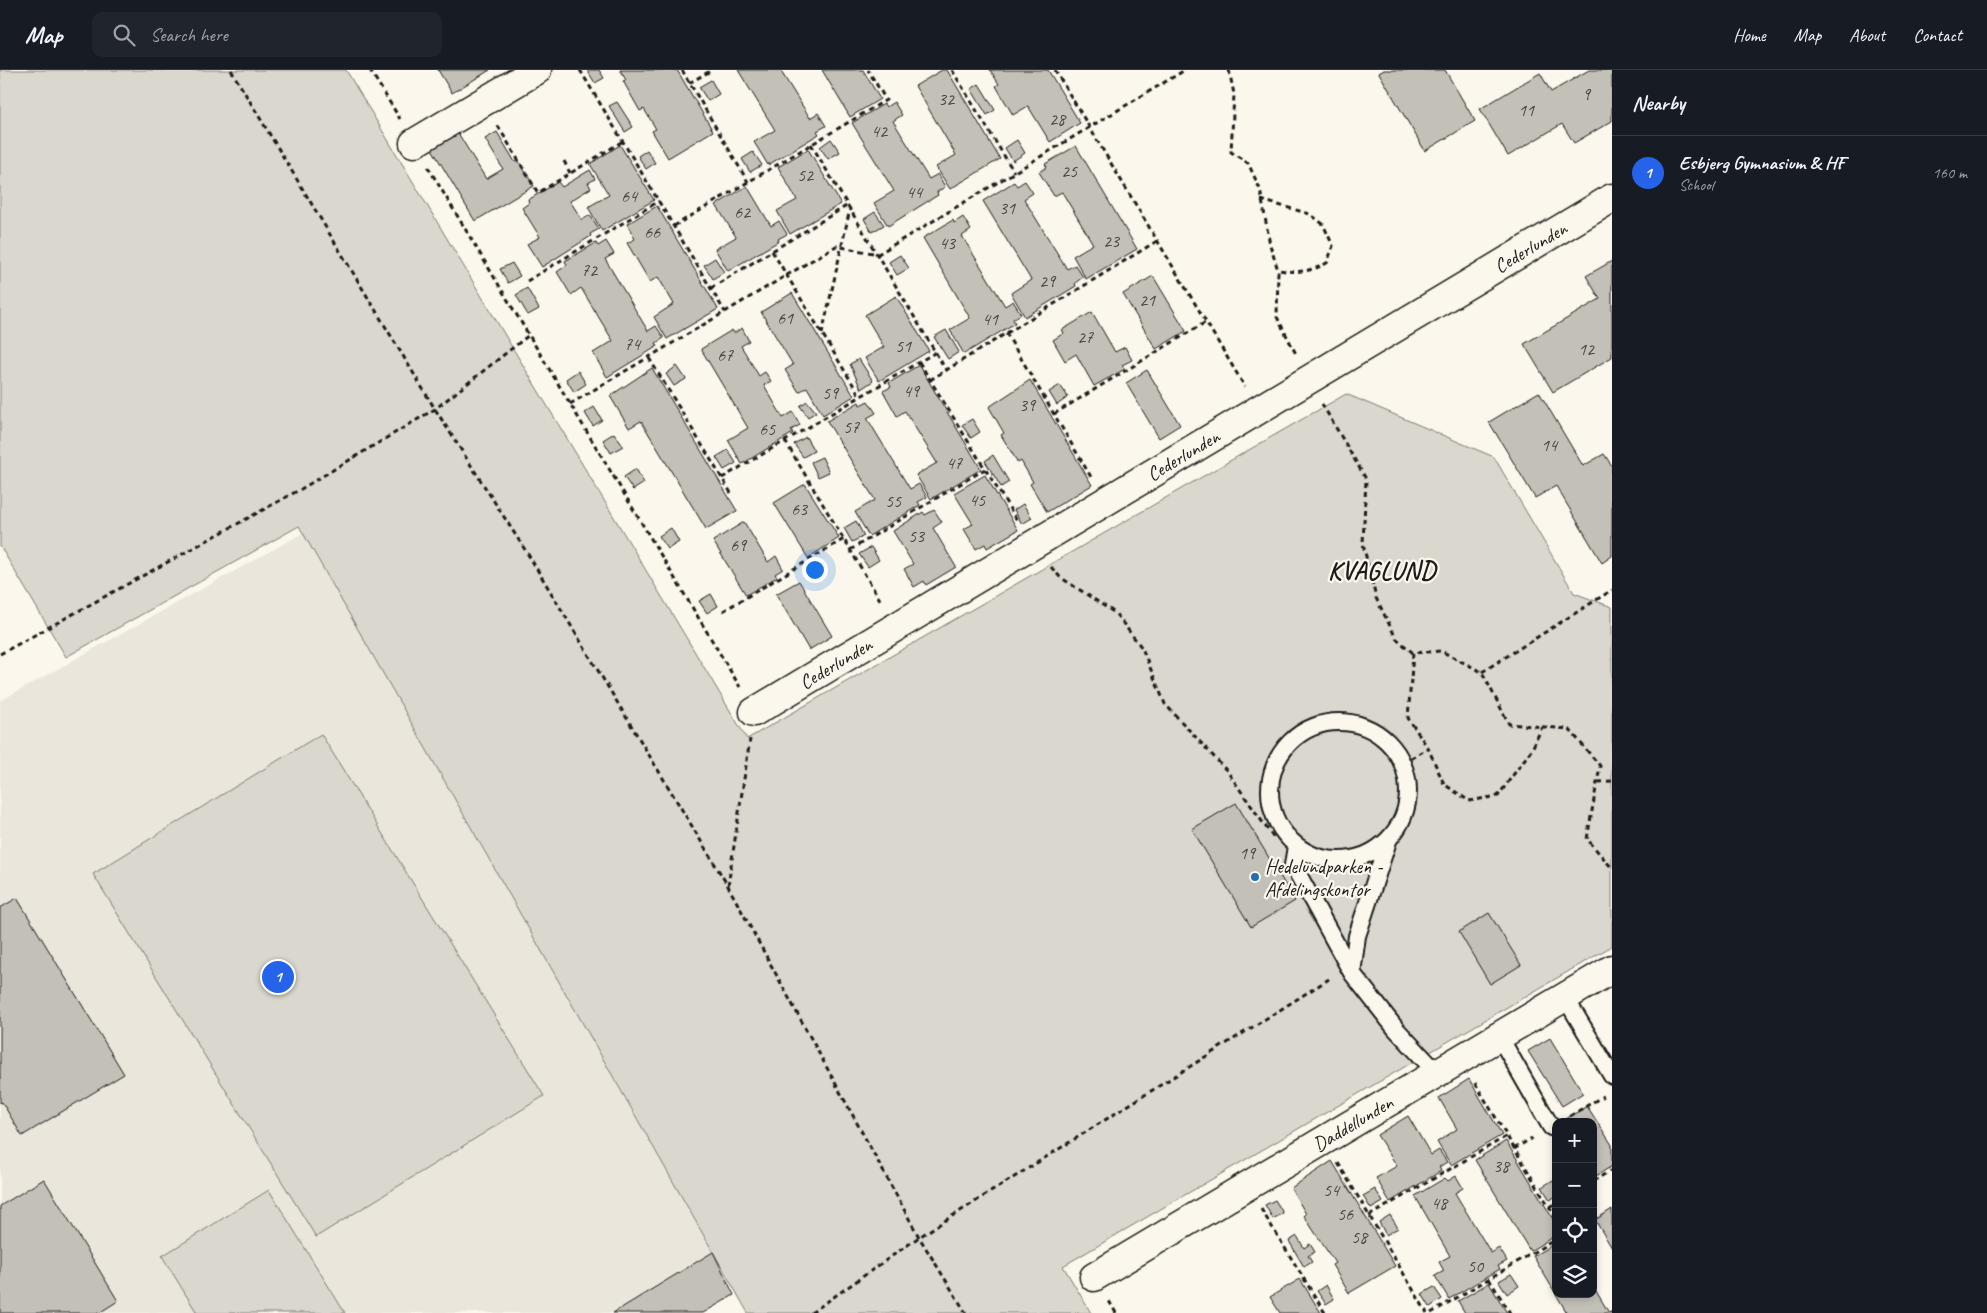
<!DOCTYPE html>
<meta charset="utf-8">
<style>
body{margin:0;font-family:Caveat,sans-serif;background:#20242c;color:#f1f3f6}
.controls{position:absolute;right:15px;bottom:15px;display:grid;overflow:hidden;border-radius:10px;box-shadow:0 2px 8px #0003}
.controls button{width:45px;height:45px;display:grid;place-items:center;padding:0;border:0;border-bottom:1px solid #363941;background:#171b24;color:#f1f3f6;font:25px sans-serif}
.you{position:absolute;left:814px;top:499px;width:18px;height:18px;margin:-12px;border:4px solid #fff;border-radius:50%;background:#1a73e8;box-shadow:0 0 0 8px #1a73e833}
.badge{display:grid;place-items:center;width:32px;height:32px;border-radius:50%;background:#2563eb;color:#fff;font-size:16px;font-weight:700}
.pin{position:absolute;translate:-50% -50%;border:2px solid #fff;box-shadow:0 1px 5px #0006}
.list{margin:0;padding:0;list-style:none}
h2{display:flex;justify-content:space-between;align-items:center;height:65px;margin:0;padding:0 20px;font-size:21px}
h2 small{font-size:16px;font-weight:400;color:#9ea1a6}
.list li{display:grid;grid-template-columns:32px 1fr auto;gap:15px;align-items:center;box-sizing:border-box;height:75px;padding:0 20px;border-top:1px solid #363941}
.list b{display:block;font-size:19px;white-space:nowrap}
.list p{margin:0;font-size:16px;white-space:nowrap;color:#9ea1a6}
.list em{font-size:16px;font-style:normal;color:#9ea1a6}
.icon{flex:none;width:28px;height:28px;fill:none;stroke:currentColor;stroke-width:2;stroke-linecap:round;stroke-linejoin:round}
.map{position:relative;flex:none;width:1612px;height:1243px;overflow:hidden}
header{display:flex;align-items:center;gap:30px;box-sizing:border-box;height:70px;padding:0 25px;background:#171b24;border-bottom:1px solid #363941}
header strong{font-size:24px}
nav{display:flex;gap:28px;margin-inline-start:auto;font-size:18px}
.search{width:350px;height:45px;background:#20242c;display:flex;align-items:center;gap:12px;box-sizing:border-box;padding:0 18px;border-radius:10px;color:#9ea1a6;font-size:19px}
main{display:flex}
aside{flex:1;background:#171b24}
.map>svg:first-child{display:block}
.built{fill:#eae6dc}
.green{fill:#dad7ce;stroke:#7b7a75}
.building{fill:#c3c0b8;stroke:#1c1c1c}
.lines{fill:none;stroke-linecap:round;stroke-linejoin:round}
.lane-casing{stroke:#1c1c1c;stroke-width:20}
.street-casing{stroke:#1c1c1c;stroke-width:31}
.path{stroke:#1c1c1c;stroke-width:3;stroke-dasharray:5 4;stroke-linecap:butt}
.lane{stroke:#fbf7ec;stroke-width:16}
.street{stroke:#fbf7ec;stroke-width:28}
.poi-dot{fill:#1f6fb2;stroke:#fbf7ec;stroke-width:2}
.labels{text-anchor:middle;stroke-width:4.5;stroke-linejoin:round;paint-order:stroke}
.number-label{font-size:18px;fill:#464543}
.street-label{font-size:20px;fill:#1c1c1c;stroke:#fbf7ec}
.poi-label{font-size:20px;fill:#1c1c1c;stroke:#fbf7ec;text-anchor:start}
.district-label{font-size:25px;font-weight:bold;letter-spacing:1px;fill:#1c1c1c;stroke:#fbf7ec}
</style>
<header>
<strong>Map</strong>
<div class="search"><svg class="icon" aria-label="search" viewBox="0 0 24 24"><circle cx="10" cy="10" r="6"/><path d="M15 15l6 6"/></svg>Search here</div>
<nav><a>Home</a><a>Map</a><a>About</a><a>Contact</a></nav>
</header>
<main>
<div class="map">
<svg width="1612" height="1243" viewBox="0 0 1612 1243">
<rect width="100%" height="100%" fill="#fbf7ec"/>
<filter id="ink" filterUnits="userSpaceOnUse"><feTurbulence type="fractalNoise" baseFrequency=".02" numOctaves="2"/><feDisplacementMap in="SourceGraphic" scale="10" xChannelSelector="R" yChannelSelector="G"/><feConvolveMatrix kernelMatrix="1 2 1 2 8 2 1 2 1" color-interpolation-filters="sRGB"/></filter>
<g filter="url(#ink)">
<path class="built" d="M303,463L713,1182L613,1243H0V631Z"/>
<path class="green" d="M0,0H346L747,669L1346,324L1494,387L1574,523L1612,537V876L1063,1196L1091,1243H748L299,456L66,587L0,476Z
M321,664L544,1026L316,1167L93,804Z
M269,1120L345,1243H197L162,1186Z"/>
<path class="building" d="M438,0H490L452,23Z
M587,0H599L604,8L595,13Z
M620,0H677L713,61L668,88L652,61L656,59L644,39L640,41L623,11L626,10Z
M738,0H780L810,48L818,43L826,56L817,61L819,64L768,95L754,72L775,60Z
M822,0H863L880,29L850,47Z
M942,0H947L1000,89L950,119L936,97L956,85L915,16Z
M990,0H1048L1080,53L1050,72L1028,36L1013,45L996,16L999,14Z
M1384,0H1445L1475,51L1425,81L1379,3Z
M1589,0H1612V51L1574,73L1562,54L1508,86L1480,39L1540,3L1551,22Z
M711,10L719,24L708,31L699,17Z
M979,14L995,40L987,45L971,19Z
M617,32L633,57L625,62L609,36Z
M894,32L902,45L893,51L929,109L938,104L945,117L937,122L938,125L888,156L874,133L894,121L852,53L884,34L886,37Z
M497,62L515,92L518,90L534,116L475,151L432,79L458,63L486,109L503,99L485,69Z
M831,69L840,82L828,89L820,77Z
M1017,70L1025,83L1013,91L1005,78Z
M620,75L654,130L602,161L588,137L609,125L590,94Z
M1076,76L1137,179L1086,209L1073,186L1093,174L1062,122L1054,126L1039,102L1047,97L1045,94Z
M808,79L841,134L790,164L777,141L797,130L778,97Z
M647,80L655,93L646,99L638,86Z
M753,82L762,95L750,102L742,89Z
M590,100L595,109L588,113L591,118L570,131L582,150L590,145L599,159L590,164L591,166L542,197L527,174L540,167L522,138L529,133L528,130L558,112L562,117Z
M1025,111L1033,123L1024,129L1067,199L1075,195L1083,207L1075,213L1076,216L1025,247L1011,223L1031,210L983,131L1014,112L1017,116Z
M747,116L771,156L779,151L787,164L778,169L779,171L728,201L715,179L736,167L716,135Z
M657,136L718,239L667,269L654,247L674,234L658,207L650,212L627,173L635,169L627,154Z
M875,142L884,155L872,162L864,149Z
M963,147L971,160L962,166L1005,236L1013,231L1021,244L1013,249L1015,253L964,284L950,260L970,248L923,168L953,150L954,153Z
M606,171L614,184L605,189L648,261L656,256L664,268L656,273L658,276L607,307L593,283L613,271L581,218L571,225L557,202L567,195L565,191L596,173L598,176Z
M900,185L909,198L897,205L889,192Z
M715,188L724,202L713,209L704,195Z
M1612,191V287L1553,322L1524,274L1600,229L1586,206Z
M512,193L520,206L508,213L500,199Z
M1153,206L1186,261L1156,279L1123,224Z
M527,218L539,239L528,245L516,225Z
M792,223L854,326L823,345L807,317L799,322L785,300L793,295L761,242Z
M896,226L929,281L879,311L865,288L884,277L865,245Z
M1092,242L1115,282L1125,277L1132,290L1122,295L1125,299L1094,316L1076,284L1065,291L1053,270L1064,263L1062,260Z
M742,258L749,271L741,276L759,306L765,302L771,311L764,315L783,348L793,342L800,355L791,360L793,363L742,394L728,370L748,358L701,279L732,260L734,263Z
M946,260L959,282L948,289L934,267Z
M859,289L873,311L861,319L850,294Z
M919,295L981,399L931,429L916,405L937,393L905,341L897,346L883,321L891,317L889,313Z
M677,296L686,309L674,316L666,304Z
M652,298L737,441L706,459L641,351L629,358L610,326Z
M1147,300L1180,355L1159,368L1126,313Z
M578,301L586,314L574,322L566,309Z
M1030,310L1092,415L1047,442L1030,414L1033,412L1021,391L1018,393L1001,365L1004,363L989,337Z
M1060,315L1068,327L1057,335L1049,322Z
M1539,322L1583,396L1604,384L1612,396V486L1602,493L1556,416L1535,428L1489,352Z
M807,331L816,342L808,347L800,336Z
M868,331L876,343L867,348L910,419L919,414L927,427L918,432L920,435L869,466L855,442L875,430L827,351L859,332L860,335Z
M594,337L602,350L593,356L585,343Z
M972,349L980,362L971,368L962,355Z
M614,363L623,376L611,383L603,370Z
M806,367L814,381L803,387L794,374Z
M728,380L736,393L724,400L716,387Z
M993,385L1009,412L1001,417L985,391Z
M822,387L829,402L818,407L811,392Z
M636,399L644,413L633,420L624,407Z
M985,405L1018,460L987,478L985,474L976,479L964,459L973,454L954,423Z
M805,414L839,468L808,488L774,433Z
M1023,434L1032,448L1022,454L1014,440Z
M934,440L942,452L933,458L956,497L926,515L924,511L914,517L904,499L913,494L893,461L923,442L925,445Z
M856,451L864,466L852,472L844,458Z
M744,452L768,492L776,486L783,499L775,504L777,507L746,525L713,471Z
M671,458L679,472L668,479L659,466Z
M871,477L879,490L868,497L859,484Z
M799,511L832,566L809,580L776,524Z
M711,524L718,536L707,543L699,531Z
M1236,733L1295,831L1251,857L1192,759Z
M17,828L124,1004L22,1066L2,1032L0,1033V838Z
M1489,843L1521,895L1490,914L1459,862Z
M1550,968L1583,1023L1562,1036L1528,981Z
M1469,1009L1502,1065L1451,1095L1437,1072L1457,1059L1439,1028Z
M1587,1036L1612,1075V1096L1593,1108V1052H1561Z
M1408,1046L1431,1085L1439,1080L1447,1092L1439,1097L1441,1101L1390,1132L1376,1108L1397,1096L1377,1065Z
M1506,1071L1556,1154V1165L1530,1181L1475,1090Z
M1332,1091L1395,1196L1349,1223L1332,1195L1335,1193L1304,1146L1306,1144L1291,1118Z
M1456,1106L1463,1118L1455,1123L1491,1183L1499,1178L1507,1191L1498,1196L1500,1199L1449,1229L1435,1206L1444,1201L1439,1192L1450,1186L1415,1126L1445,1108L1448,1111Z
M44,1109L118,1231L99,1243H0V1136Z
M1553,1110L1556,1114V1126L1550,1130L1542,1117Z
M1375,1119L1383,1132L1371,1139L1363,1126Z
M1275,1130L1283,1143L1273,1149L1265,1135Z
M1612,1139V1178L1595,1150Z
M1390,1145L1398,1158L1386,1165L1379,1152Z
M1297,1166L1304,1178L1310,1174L1315,1182L1308,1186L1312,1192L1304,1197L1289,1171Z
M1556,1173V1224L1533,1186Z
M713,1182L734,1225L703,1243H613Z
M1511,1204L1519,1216L1507,1224L1499,1211Z
M1300,1209L1321,1243H1280L1270,1227Z
M1489,1213L1507,1243H1465L1458,1231Z
M1326,1215L1334,1229L1326,1234L1317,1221Z
M1593,1216L1609,1243L1612,1241V1243H1567L1556,1224H1593Z
M1434,1217L1442,1229L1430,1237L1422,1224Z"/>
<g class="lines">
<g class="lane-casing">
<path id="lane" d="M1270 721a69 69 0 1 1 138 0a69 69 0 1 1-138 0Z
M1296,776L1293,795L1352,903L1396,959L1437,1003
M1352,903L1357,866L1388,771
M1565,927L1612,1006
M1499,966L1551,1057"/>
</g>
<g class="street-casing">
<g id="street">
<path d="M414,73L537,0"/>
<path id="s1" d="M754,642L1612,128"/>
<path id="s2" d="M1094,1207L1612,899"/>
</g>
</g>
<path class="path" d="M231,0L435,339L529,486L728,816L919,1167L966,1243
M370,0L400,49
M580,0L725,242
M682,0L748,112
M952,0L1014,102
M1055,0L1245,317
M1229,0L1234,24L1231,82L1248,93L1260,119L1270,175L1278,200L1277,247L1296,284
M689,13L712,0
M498,56L538,123L623,71
M811,74L946,300
M564,91L570,103
M428,97L740,617
M1261,130L1310,144L1323,154L1333,176L1327,193C1310,202 1297,203 1278,200
M674,156L886,30L868,0
M772,181L860,326
M527,211L659,131
M711,218L848,135
M1006,263L1091,407
M822,264L850,139
M649,288L731,423
M919,292L1018,452
M930,310L1157,171
M570,334L836,176L878,184L1185,0
M1322,334L1366,409L1363,474L1376,528L1396,568L1413,583L1441,581L1482,602L1509,654L1569,659L1600,696L1587,769L1612,798
M1054,344L1206,252
M785,371L882,533
M722,408L936,282
M850,480L985,399
M1051,497L1060,507L1115,543L1142,578L1165,634L1227,701L1275,770
M723,541L844,469
M1413,583L1408,648L1428,678L1444,714L1469,731L1498,726L1532,679L1542,657
M0,584L301,419L435,339L529,265
M1482,602L1612,520
M1403,693L1428,678
M1598,712L1612,711
M728,816L750,669
M1475,1013L1556,1148
M1570,1046L1603,1026
M1514,1079L1532,1068
M1338,1093L1427,1243
M1593,1111L1612,1100
M1549,1137L1556,1133
M1261,1139L1325,1243
M1369,1146L1507,1066
M1489,1209L1510,1243
M1109,1231L1116,1243
M811,1243L919,1167L1329,909
M1431,1243L1556,1169"/>
<use href="#lane" class="lane"/>
<use href="#street" class="street"/>
</g>
</g>
<circle class="poi-dot" cx="1255" cy="807" r="5"/>
<g class="labels">
<g class="number-label">
<text x="1586" y="30">9</text>
<text x="946" y="35">32</text>
<text x="1526" y="46">11</text>
<text x="1057" y="55">28</text>
<text x="879" y="67">42</text>
<text x="1069" y="107">25</text>
<text x="805" y="111">52</text>
<text x="914" y="128">44</text>
<text x="629" y="132">64</text>
<text x="1007" y="144">31</text>
<text x="742" y="148">62</text>
<text x="652" y="168">66</text>
<text x="1111" y="177">23</text>
<text x="947" y="179">43</text>
<text x="589" y="206">72</text>
<text x="1047" y="217">29</text>
<text x="1147" y="236">21</text>
<text x="785" y="254">61</text>
<text x="990" y="255">41</text>
<text x="1085" y="273">27</text>
<text x="632" y="280">74</text>
<text x="903" y="282">51</text>
<text x="1586" y="285">12</text>
<text x="725" y="291">67</text>
<text x="911" y="327">49</text>
<text x="830" y="329">59</text>
<text x="1027" y="341">39</text>
<text x="851" y="363">57</text>
<text x="767" y="365">65</text>
<text x="1549" y="381">14</text>
<text x="954" y="399">47</text>
<text x="977" y="436">45</text>
<text x="893" y="437">55</text>
<text x="799" y="445">63</text>
<text x="916" y="472">53</text>
<text x="738" y="481">69</text>
<text x="1247" y="789">19</text>
<text x="1501" y="1102">38</text>
<text x="1331" y="1126">54</text>
<text x="1439" y="1139">48</text>
<text x="1345" y="1150">56</text>
<text x="1359" y="1173">58</text>
<text x="1475" y="1202">50</text>
</g>
<g class="street-label">
<text dy="7" stroke="none"><textPath href="#s1" startOffset="905">Cederlunden</textPath></text>
<text dy="7" stroke="none"><textPath href="#s1" startOffset="500">Cederlunden</textPath></text>
<text dy="7" stroke="none"><textPath href="#s1" startOffset="95">Cederlunden</textPath></text>
<text dy="7" stroke="none"><textPath href="#s2" startOffset="301">Daddellunden</textPath></text>
</g>
<g class="poi-label">
<text x="1265" y="803">Hedelundparken -<tspan x="1265" dy="23">Afdelingskontor</tspan></text>
</g>
<g class="district-label">
<text x="1382" y="509">KVAGLUND</text>
</g>
</g>
</svg>
<div class="controls">
<button>+</button>
<button>−</button>
<button><svg class="icon" aria-label="locate" viewBox="0 0 24 24"><circle cx="12" cy="12" r="6"/><path d="M12 2v4M12 18v4M2 12h4M18 12h4"/></svg></button>
<button><svg class="icon" aria-label="layers" viewBox="0 0 24 24"><path d="M12 4l9 5-9 5-9-5zM3 14l9 5 9-5"/></svg></button>
</div>
<div class="you"></div>
<div class="pin badge" style="left:278px;top:907px">1</div>
</div>
<aside>
<h2>Nearby<small></small></h2>
<ul class="list">
<li><span class="badge">1</span><div><b>Esbjerg Gymnasium &amp; HF</b><p>School</p></div><em>160 m</em></li>
</ul>
</aside>
</main>
